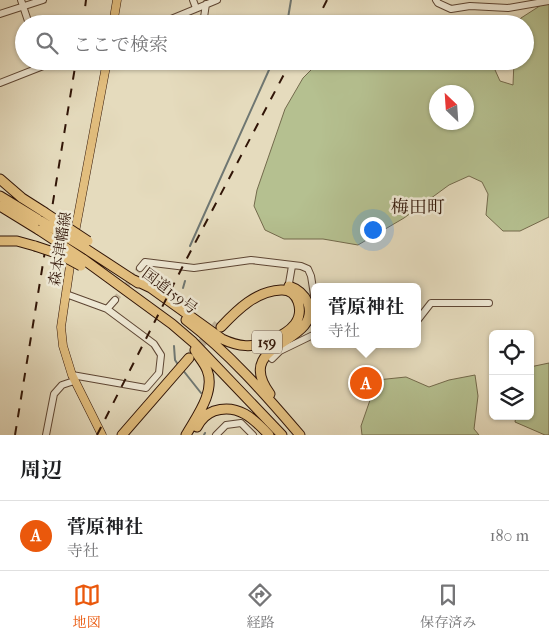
<!DOCTYPE html>
<html lang="ja">
<meta charset="utf-8">
<style>
body{margin:0;font-family:"IM FELL French Canon","Noto Serif JP",serif;background:#f2f2f2;color:#202124}
.controls{position:absolute;right:15px;bottom:15px;display:grid;overflow:hidden;border-radius:8px;box-shadow:0 1px 4px #0004}
.controls button{width:45px;height:45px;display:grid;place-items:center;padding:0;border:0;border-bottom:1px solid #e0e0e0;background:#fff;color:#202124;font:25px sans-serif}
.compass{position:absolute;left:429px;top:85px;width:45px;height:45px;border-radius:50%;background:#fff;box-shadow:0 1px 4px #0004;rotate:335deg}
.you{position:absolute;left:372px;top:229px;width:18px;height:18px;margin:-12px;border:4px solid #fff;border-radius:50%;background:#1a73e8;box-shadow:0 0 0 8px #1a73e833}
.badge{display:grid;place-items:center;width:32px;height:32px;border-radius:50%;background:#ea580c;color:#fff;font-size:16px;font-weight:700}
.pin{position:absolute;translate:-50% -50%;border:2px solid #fff;box-shadow:0 1px 5px #0006}
.popup{position:absolute;left:311px;top:283px;width:110px;height:65px;box-sizing:border-box;display:grid;place-content:center;border-radius:8px;background:#fff;filter:drop-shadow(0 1px 4px #0005);font-size:16px;white-space:nowrap;color:#757577}
.popup b{font-size:19px;color:#202124}
.popup::after{content:'';position:absolute;left:50%;top:100%;margin-left:-10px;border:10px solid transparent;border-top-color:#fff}
.list{margin:0;padding:0;list-style:none}
h2{display:flex;justify-content:space-between;align-items:center;height:65px;margin:0;padding:0 20px;font-size:21px}
h2 small{font-size:16px;font-weight:400;color:#757577}
.list li{display:grid;grid-template-columns:32px 1fr auto;gap:15px;align-items:center;box-sizing:border-box;height:70px;padding:0 20px;border-top:1px solid #e0e0e0}
.list b{display:block;font-size:19px;white-space:nowrap}
.list p{margin:0;font-size:16px;white-space:nowrap;color:#757577}
.list em{font-size:16px;font-style:normal;color:#757577}
.icon{flex:none;width:28px;height:28px;fill:none;stroke:currentColor;stroke-width:2;stroke-linecap:round;stroke-linejoin:round}
.map{position:relative;flex:none;width:549px;height:435px;overflow:hidden}
.search{position:absolute;background:#fff;box-shadow:0 1px 4px #0004;left:15px;right:15px;top:15px;height:55px;display:flex;align-items:center;gap:12px;box-sizing:border-box;padding:0 18px;border-radius:28px;color:#757577;font-size:19px}
.sheet{height:135px;background:#fff}
nav{display:flex;justify-content:space-around;align-items:center;box-sizing:border-box;height:70px;border-top:1px solid #e0e0e0;background:#fff;font-size:14px;color:#757577}
nav a{display:grid;justify-items:center;gap:2px}
nav .on{color:#ea580c}
.map>svg:first-child{display:block}
.green{fill:#b5c090;stroke:#736a4c;fill-rule:evenodd}
.lines{fill:none;stroke-linecap:round;stroke-linejoin:round}
.stream{stroke:#6f7772;stroke-width:2}
.minor-tunnel{stroke:#c1b399;stroke-width:6;stroke-dasharray:6 3;stroke-linecap:butt}
.highway-tunnel{stroke:#c1b399;stroke-width:9;stroke-dasharray:9 4.5;stroke-linecap:butt}
.minor-casing{stroke:#5e4634;stroke-width:8}
.major-casing{stroke:#311507;stroke-width:9}
.highway-casing{stroke:#311507;stroke-width:11}
.minor{stroke:#eee8d4;stroke-width:6}
.major{stroke:#e2be7e;stroke-width:8}
.highway{stroke:#e2be7e;stroke-width:9}
.rail{stroke:#311507;stroke-width:2;stroke-dasharray:9 9;stroke-linecap:butt}
.highway-bridge-casing{stroke:#311507;stroke-width:11;stroke-linecap:butt}
.highway-bridge{stroke:#e2be7e;stroke-width:9}
.labels{text-anchor:middle;stroke-width:5;stroke-linejoin:round;paint-order:stroke}
.shield{fill:#eee8d4;stroke:#6a5444;stroke-width:1}
.shield-label{font-size:14px;font-weight:bold;fill:#311507}
.street-label{font-size:15px;fill:#311507;stroke:#eee8d4}
.quarter-label{font-size:18px;fill:#311507;stroke:#eee8d4}
</style>
<div class="map">
<svg width="549" height="435" viewBox="0 0 549 435">
<rect width="100%" height="100%" fill="#e5dbbd"/>
<filter id="stains"><feTurbulence type="fractalNoise" baseFrequency=".004" numOctaves="4"/><feColorMatrix values="0 0 0 0 .2 0 0 0 0 .09 0 0 0 0 .02 0 0 0 .5 -.17"/></filter>
<radialGradient id="worn" r=".72"><stop offset=".6" stop-color="#630" stop-opacity="0"/><stop offset="1" stop-color="#630" stop-opacity=".3"/></radialGradient>
<path class="green" d="M549,0V217L520,231H503L486,215L488,194L482,182L469,176L449,185L404,218L358,245L323,239H284L265,230L254,206L257,190L285,109L303,78L320,61H326L338,68L357,65L384,67L397,61H491L500,81L513,85L514,61H525V24H518L521,18ZM436,92H466V122H436Z
M549,363V435H545L515,422L516,416H530V367Z
M475,375L478,396L474,429L479,435H362L361,426L377,380L406,377L429,387L449,380Z"/>
<g class="lines">
<path class="stream" d="M287,24L291,0
M190,246L273,61
M183,288L185,281
M174,346L175,360L179,366
M182,369L201,393
M204,435L205,433"/>
<path class="minor-tunnel" d="M115,300L140,268"/>
<path class="highway-tunnel" d="M189,358L218,324"/>
<g class="minor-casing">
<path id="minor" d="M21,0L29,24
M193,0L196,8
M436,0L438,3L451,9L470,6L508,8L549,1
M0,14L43,0
M159,24L217,0
M203,24L206,4
M0,83L56,61
M140,268L145,262L194,268L251,260L301,266L308,269L311,276L315,301
M288,289L292,266
M66,294L107,309L154,344L161,355L159,373L146,388L72,375
M107,309L115,300
M417,321L431,303H489
M272,359L280,351L315,334
M46,435L54,394L62,385L74,381
M216,435L226,425L241,423L253,435"/>
</g>
<g class="major-casing">
<path id="major" d="M113,24L117,0
M102,435L72,375L63,346L61,327L75,232L107,61"/>
</g>
<g class="highway-casing">
<path id="highway" d="M0,179L22,198L44,212
M0,196L41,221
M0,206L39,230
M0,241H17L35,246
M86,249L138,283
M83,259L172,324L193,342L282,435
M134,280L151,288L222,339C239,347 252,348 270,341C279,337 289,332 295,324C304,312 299,289 281,290C256,291 237,310 221,327
M186,320C229,353 265,394 300,435
M270,394C231,341 322,345 308,303C304,294 298,289 289,286
M197,427C201,419 206,414 214,411C238,403 254,419 269,435
M122,435L189,358
M186,435C196,417 216,392 207,370C204,362 198,357 195,350"/>
</g>
<use href="#minor" class="minor"/>
<use href="#major" class="major"/>
<use href="#highway" class="highway"/>
<path class="rail" d="M83,24L86,0
M315,24L327,0
M15,435L76,61
M97,435L185,262L291,61"/>
<g class="highway-bridge-casing">
<path id="highway-bridge" d="M44,212L88,241
M41,221L86,249
M39,230L83,259
M35,246L59,254L81,266"/>
</g>
<use href="#highway-bridge" class="highway-bridge"/>
</g>
<g class="labels">
<rect class="shield" x="252" y="330.5" width="30" height="23" rx="4"/>
<g class="shield-label">
<text x="267" y="347">159</text>
</g>
<g class="street-label">
<text transform="translate(60 249) rotate(-81)" y="5">森本津幡線</text>
<text transform="translate(170 291) rotate(37)" y="5">国道159号</text>
</g>
<g class="quarter-label">
<text x="418" y="213">梅田町</text>
</g>
</g>
<rect width="100%" height="100%" filter="url(#stains)"/>
<rect width="100%" height="100%" fill="url(#worn)"/>
</svg>
<div class="controls">
<button><svg class="icon" aria-label="locate" viewBox="0 0 24 24"><circle cx="12" cy="12" r="6"/><path d="M12 2v4M12 18v4M2 12h4M18 12h4"/></svg></button>
<button><svg class="icon" aria-label="layers" viewBox="0 0 24 24"><path d="M12 4l9 5-9 5-9-5zM3 14l9 5 9-5"/></svg></button>
</div>
<svg class="compass" viewBox="-18 -18 36 36"><path d="M0-13l5 13h-10z" fill="#e53935"/><path d="M0 13l5-13h-10z" fill="#757577"/></svg>
<div class="you"></div>
<div class="pin badge" style="left:366px;top:383px">A</div>
<div class="popup"><b>菅原神社</b>寺社</div>
<div class="search"><svg class="icon" aria-label="search" viewBox="0 0 24 24"><circle cx="10" cy="10" r="6"/><path d="M15 15l6 6"/></svg>ここで検索</div>
</div>
<section class="sheet">
<h2>周辺<small></small></h2>
<ul class="list">
<li><span class="badge">A</span><div><b>菅原神社</b><p>寺社</p></div><em>180 m</em></li>
</ul>
</section>
<nav>
<a class="on"><svg class="icon" aria-label="map" viewBox="0 0 24 24"><path d="M3 6l6-2 6 2 6-2v14l-6 2-6-2-6 2zM9 4v14M15 6v14"/></svg>地図</a>
<a><svg class="icon" aria-label="directions" viewBox="0 0 24 24"><path d="M12 3l9 9-9 9-9-9zM9 14v-3h6M13 9l2 2-2 2"/></svg>経路</a>
<a><svg class="icon" aria-label="saved" viewBox="0 0 24 24"><path d="M7 4h10v16l-5-4-5 4z"/></svg>保存済み</a>
</nav>
